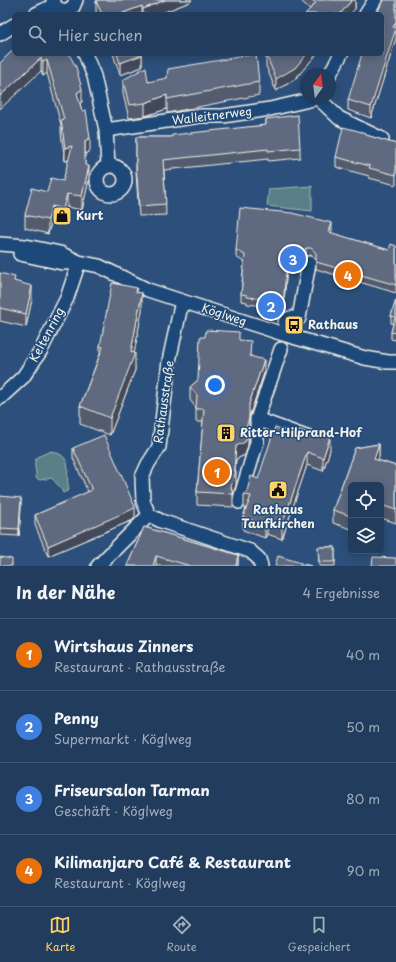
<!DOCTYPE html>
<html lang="de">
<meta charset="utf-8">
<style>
body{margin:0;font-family:"Playpen Sans",sans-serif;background:#2d4765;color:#f1f3f6}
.controls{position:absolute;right:12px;bottom:12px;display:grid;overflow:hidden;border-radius:6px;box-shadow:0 2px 10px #0003}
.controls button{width:36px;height:36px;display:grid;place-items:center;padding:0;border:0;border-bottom:1px solid #3e5672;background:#213c5c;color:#f1f3f6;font:20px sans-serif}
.compass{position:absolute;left:300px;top:68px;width:36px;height:36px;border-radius:50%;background:#213c5c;box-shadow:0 2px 10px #0003;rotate:14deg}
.you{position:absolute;left:215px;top:385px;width:14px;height:14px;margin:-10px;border:3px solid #fff;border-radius:50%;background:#1a73e8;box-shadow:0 0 0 6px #1a73e833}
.badge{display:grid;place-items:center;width:26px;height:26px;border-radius:50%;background:#ffd166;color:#fff;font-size:13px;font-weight:700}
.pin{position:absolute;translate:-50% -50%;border:2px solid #fff;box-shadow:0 1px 4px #0006}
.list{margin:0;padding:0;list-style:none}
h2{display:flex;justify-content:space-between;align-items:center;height:52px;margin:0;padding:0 16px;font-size:17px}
h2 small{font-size:13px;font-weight:400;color:#a2adbb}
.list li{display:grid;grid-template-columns:26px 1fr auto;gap:12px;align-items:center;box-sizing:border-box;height:72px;padding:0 16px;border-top:1px solid #3e5672}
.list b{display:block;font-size:15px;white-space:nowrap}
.list p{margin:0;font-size:13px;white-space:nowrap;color:#a2adbb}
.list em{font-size:13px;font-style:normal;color:#a2adbb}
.icon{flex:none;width:22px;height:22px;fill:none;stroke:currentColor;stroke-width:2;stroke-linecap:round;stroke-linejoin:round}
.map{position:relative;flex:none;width:396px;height:566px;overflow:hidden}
.search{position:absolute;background:#213c5c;box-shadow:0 2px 10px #0003;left:12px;right:12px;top:12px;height:44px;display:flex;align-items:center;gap:10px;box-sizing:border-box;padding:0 14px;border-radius:6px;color:#a2adbb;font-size:15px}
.sheet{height:340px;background:#213c5c}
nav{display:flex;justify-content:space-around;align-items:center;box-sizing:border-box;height:56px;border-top:1px solid #3e5672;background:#213c5c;font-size:11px;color:#a2adbb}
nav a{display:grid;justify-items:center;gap:2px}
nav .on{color:#ffd166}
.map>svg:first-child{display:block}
.green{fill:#598086;stroke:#a6b8b7}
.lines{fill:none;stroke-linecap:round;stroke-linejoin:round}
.street-casing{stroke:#f4f1e8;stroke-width:16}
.street{stroke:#1f4a7a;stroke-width:13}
.wall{fill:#525b6e;stroke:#f4f1e8}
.shaded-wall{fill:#424a5a;stroke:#f4f1e8}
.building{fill:#5f6a80;stroke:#f4f1e8}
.labels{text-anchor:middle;stroke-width:3;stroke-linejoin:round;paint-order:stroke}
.street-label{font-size:12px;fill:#f4f1e8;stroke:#1f4a7a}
.poi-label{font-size:12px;font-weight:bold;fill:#f4f1e8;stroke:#1f4a7a;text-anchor:start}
</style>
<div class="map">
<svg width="396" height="566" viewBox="0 0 396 566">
<rect width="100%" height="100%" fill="#2c507b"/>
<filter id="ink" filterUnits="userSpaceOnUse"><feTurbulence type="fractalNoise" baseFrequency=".025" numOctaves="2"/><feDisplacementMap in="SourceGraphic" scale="8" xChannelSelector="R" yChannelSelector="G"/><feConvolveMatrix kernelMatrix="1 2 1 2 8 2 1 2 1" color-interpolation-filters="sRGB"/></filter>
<g filter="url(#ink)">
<path class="green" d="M312,186V211L267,206L269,189Z
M51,451C76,457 64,472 69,490L63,493C60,485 57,485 52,478L40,480L36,478C37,469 32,466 37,457Z"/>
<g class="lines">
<g class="street-casing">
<path id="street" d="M53,0L56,8L65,11L73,7L76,0
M36,14L54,5
M366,14L375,0
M0,34L14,25
M85,54L94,76L106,130L108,166
M330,74L341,54
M318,98L339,118L382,139
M106,130L200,116H223L270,109L318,98
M97 180a14 14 0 1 1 28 0a14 14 0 1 1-28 0Z
M0,244L26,246L60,253L79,262L99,266L148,290L283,334L365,358L388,362H396
M20,254L62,263L78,262
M182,301L169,361L159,447L148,464L142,477L143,501L149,515L161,521L250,551L259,559L261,566
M285,322L290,318H299L309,263
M0,398L23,377L41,350L67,298L79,262
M257,419L312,439
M239,502L257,442V419L281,349
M98,566L149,515"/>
</g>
<use href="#street" class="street"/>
</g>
<path class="wall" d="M98,0H192L190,2L159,14H97L96,13V1Z
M300,0H355V9L350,14H305L310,9Z
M396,0V38L371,118L348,110V100Z
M69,54L82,102L80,103L90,151L85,154V165L89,179L82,210L67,207L63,222L52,219L48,234L25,228V215L47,192L63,181L69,160L65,161L61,133V125L47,73L43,76L41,71L0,63Z
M113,54H142V67L120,75Z
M266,54H317L295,79L276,91L266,66Z
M123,80L148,82H259V95L167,113V109L145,116L129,118L123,94Z
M266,119L300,148V158L268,161V159L164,170L166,215L139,216L136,173V137H172L266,125Z
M366,135L396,144V185L369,178V176L336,167V157Z
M332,230L331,233L389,250L396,246V293L316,269V260L311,255L306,256L301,261L299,260L287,266L283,313L264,311V306L247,304V302L241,301V294L244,262L236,257V250Z
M0,273L15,281L32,299L26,327L0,321Z
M137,292L142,310L134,353L135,370L110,435L80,424V406L100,354V346Z
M396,300V340L391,339V332L393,324L391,323V316Z
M239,340L264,373L249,417V431L248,434V445L245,455L236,459L235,471L236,485L233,494V507L197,505V492L203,422H196V408L190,400V387L198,380Z
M310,434L330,450L323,471L307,465L282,539L267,534L265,538L243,530V517L246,508H244V495L258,479L298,435Z
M379,444V457L377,460L396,466V523L381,518V485H351V529L333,523V510L355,448Z
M73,448L135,517L133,520L48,556L35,525V515L88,492L73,458Z
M0,496L21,506L19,536L0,535Z
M144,527L238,555V566H127Z
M318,547H335V566H319Z"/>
<path class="shaded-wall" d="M165,0H192L190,2L159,14H143V9Z
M352,0H355V9L350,14H340Z
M142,6V14H123V13Z
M396,22V38L371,118V107L393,27Z
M307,54H317L295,79L276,91V79Z
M142,55V67L120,75V63Z
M41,58V71L0,109V96Z
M47,60V73L43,76V62Z
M82,89V102L77,106V93Z
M167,95V109L145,116V103Z
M90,138V151L85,154V141Z
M72,146V159L65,161V148Z
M89,166V179L82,210V196Z
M67,194V207L63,222V209Z
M52,206V219L48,234V220Z
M332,223V230L329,239V232Z
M306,248V256L301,261V254Z
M299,253V260L287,266L283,313V306L287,259Z
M32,286V299L26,327V314Z
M142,293V310L134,354L135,353V370L110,435V418L131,352Z
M264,360V373L249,417V431L248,434V445L245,455L236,459L234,478L236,471V485L233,494L231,487L236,446L246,428L249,404Z
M330,437V450L323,471V458Z
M379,444V457L374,472V459Z
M307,452V465L282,539V526Z
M21,498V506L19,536V529Z
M135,507V517L133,520L48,556V546Z
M267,521V534L265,538V525Z
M238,555V566H236Z
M156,556V566H153Z"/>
<path class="building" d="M98,0H165L143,9L142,6L123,13L124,14H102L96,1Z
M312,0H352L340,14H305L316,3Z
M383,0H396V22L393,27L396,28L371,107L348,100L362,54H382V14H377Z
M14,49V54H69L76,67L82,89L77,93L82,111L86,110L90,138L85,141V165L89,166L82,196L67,194L63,209L52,206L48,220L25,215L32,188L47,192L51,178L63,181L72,146L65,148L61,120L64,119L47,60L43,62L41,58L0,96V63Z
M117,54H142V55L120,63Z
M256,54L259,82L167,99V95L145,103L129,105L123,80L146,67L148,82L167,78L168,69Z
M266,54H307L295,68L276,79Z
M298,115L300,148L268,151V149L163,160L166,204L139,206L136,163V137H172V135L266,125V119Z
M343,127L366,133V135L396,144V175L369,168L370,166L336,157Z
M240,208L292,213L332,223L329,232L389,250L391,244L396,246V285L316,262V253L311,248H306L301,254L299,253L287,259L283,306L264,304L265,299L247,297V295L241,294L245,255L236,250Z
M0,273L15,277L14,281L32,286L26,314L0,308Z
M112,283L137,288L136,292L142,293L131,352L135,353L110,418L80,406L103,347L100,346Z
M396,300V333L391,332L395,317L391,316Z
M206,330L239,332V340L251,341L250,356L264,360L249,404V418L246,428L248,432L245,442L236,446L234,471H236L231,487L233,494L197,492L204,409H196L197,395L190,387L198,380L200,337H205Z
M275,427L298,435L300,430L310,434L316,432L330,437L323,458L307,452L282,526L267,521L265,525L243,517L251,496L244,495L247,491L251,476L258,479Z
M104,435L135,507L133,509L48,546L35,515L92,490L73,448Z
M379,444L374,459L396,466V510L381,505V485H351V516L333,510L355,448Z
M0,496L21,498L19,529L0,528Z
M144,527L238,555L236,566H191L156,556L153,566H127Z
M318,547H335V562H319Z
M278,556L311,566H275Z
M0,557L12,559V566H0Z
M373,557L396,558V566H372Z"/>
</g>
<defs>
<g id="shop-square" transform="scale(1)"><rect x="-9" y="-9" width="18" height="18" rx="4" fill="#ffd166" stroke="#1f4a7a"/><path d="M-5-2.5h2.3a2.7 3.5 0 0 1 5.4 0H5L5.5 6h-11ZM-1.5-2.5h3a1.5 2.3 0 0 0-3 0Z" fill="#111"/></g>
<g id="bus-square" transform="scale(1)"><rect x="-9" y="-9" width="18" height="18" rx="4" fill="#ffd166" stroke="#1f4a7a"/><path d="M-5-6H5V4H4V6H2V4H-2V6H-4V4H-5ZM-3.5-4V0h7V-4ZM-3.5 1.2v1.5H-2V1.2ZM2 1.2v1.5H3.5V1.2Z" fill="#111"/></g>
<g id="building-square" transform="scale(1)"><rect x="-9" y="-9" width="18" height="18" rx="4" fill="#ffd166" stroke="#1f4a7a"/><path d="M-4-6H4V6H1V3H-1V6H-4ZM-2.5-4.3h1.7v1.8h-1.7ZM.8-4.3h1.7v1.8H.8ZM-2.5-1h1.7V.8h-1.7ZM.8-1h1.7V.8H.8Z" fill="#111"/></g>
<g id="civic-square" transform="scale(1)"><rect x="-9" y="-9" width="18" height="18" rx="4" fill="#ffd166" stroke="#1f4a7a"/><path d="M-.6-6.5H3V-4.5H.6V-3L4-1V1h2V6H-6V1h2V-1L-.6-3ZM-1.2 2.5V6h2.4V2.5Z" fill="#111"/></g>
</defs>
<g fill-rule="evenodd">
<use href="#shop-square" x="62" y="216"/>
<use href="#bus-square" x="294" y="325"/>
<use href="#building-square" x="226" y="433"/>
<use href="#civic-square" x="278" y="490"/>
</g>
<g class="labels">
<g class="street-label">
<text transform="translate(212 116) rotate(-7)" y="4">Walleitnerweg</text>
<text transform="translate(224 315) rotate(18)" y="4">Köglweg</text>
<text transform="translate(47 335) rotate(-62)" y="4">Keltenring</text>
<text transform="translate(164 402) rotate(-82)" y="4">Rathausstraße</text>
</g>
<g class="poi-label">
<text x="76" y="220">Kurt</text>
<text x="308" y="329">Rathaus</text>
<text x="240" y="437">Ritter-Hilprand-Hof</text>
<text x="278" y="514" text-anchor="middle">Rathaus<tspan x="278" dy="14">Taufkirchen</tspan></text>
</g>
</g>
</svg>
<div class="controls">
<button><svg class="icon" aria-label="locate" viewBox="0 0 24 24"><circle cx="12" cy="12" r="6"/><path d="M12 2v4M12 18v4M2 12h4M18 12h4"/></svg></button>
<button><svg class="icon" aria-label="layers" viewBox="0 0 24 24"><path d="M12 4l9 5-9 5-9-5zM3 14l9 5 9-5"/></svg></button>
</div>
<svg class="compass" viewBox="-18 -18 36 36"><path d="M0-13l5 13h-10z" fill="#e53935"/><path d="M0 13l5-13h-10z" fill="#a2adbb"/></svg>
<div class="you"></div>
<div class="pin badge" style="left:217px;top:472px;background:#e8710a">1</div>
<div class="pin badge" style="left:271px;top:306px;background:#3f7fe0">2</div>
<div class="pin badge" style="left:293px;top:259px;background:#3f7fe0">3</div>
<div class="pin badge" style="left:348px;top:275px;background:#e8710a">4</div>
<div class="search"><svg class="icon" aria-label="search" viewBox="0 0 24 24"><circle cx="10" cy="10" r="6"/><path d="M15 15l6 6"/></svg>Hier suchen</div>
</div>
<section class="sheet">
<h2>In der Nähe<small>4 Ergebnisse</small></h2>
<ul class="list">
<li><span class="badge" style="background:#e8710a">1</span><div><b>Wirtshaus Zinners</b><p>Restaurant · Rathausstraße</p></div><em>40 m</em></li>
<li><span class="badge" style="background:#3f7fe0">2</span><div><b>Penny</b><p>Supermarkt · Köglweg</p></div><em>50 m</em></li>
<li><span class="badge" style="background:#3f7fe0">3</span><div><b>Friseursalon Tarman</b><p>Geschäft · Köglweg</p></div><em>80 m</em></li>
<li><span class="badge" style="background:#e8710a">4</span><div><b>Kilimanjaro Café &amp; Restaurant</b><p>Restaurant · Köglweg</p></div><em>90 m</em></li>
</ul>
</section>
<nav>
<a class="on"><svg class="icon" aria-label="map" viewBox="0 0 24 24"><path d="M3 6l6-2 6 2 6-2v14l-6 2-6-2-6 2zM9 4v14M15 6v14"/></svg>Karte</a>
<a><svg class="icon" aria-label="directions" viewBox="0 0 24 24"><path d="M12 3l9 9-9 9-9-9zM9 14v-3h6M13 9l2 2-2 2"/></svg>Route</a>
<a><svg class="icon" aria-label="saved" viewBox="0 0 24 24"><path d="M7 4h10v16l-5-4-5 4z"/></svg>Gespeichert</a>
</nav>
